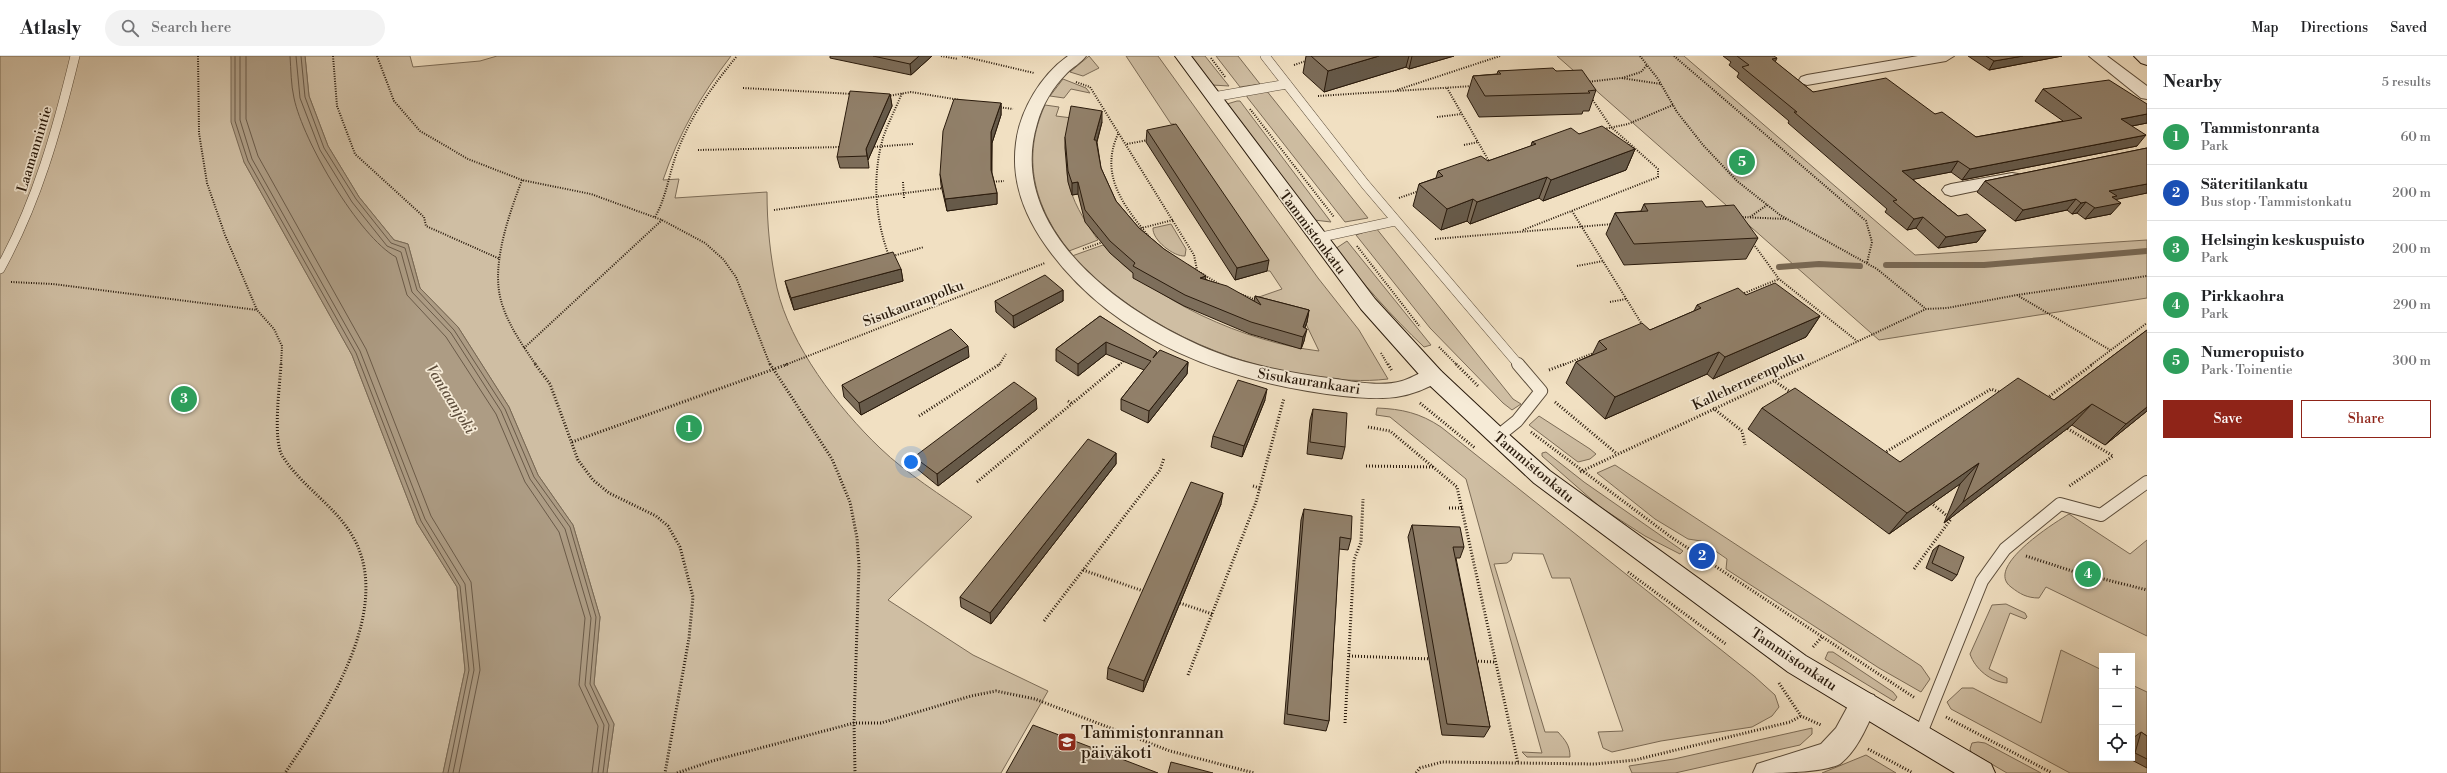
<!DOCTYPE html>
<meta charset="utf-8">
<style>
body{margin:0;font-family:"Libre Bodoni",serif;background:#f2f2f2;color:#202124}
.controls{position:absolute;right:12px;bottom:12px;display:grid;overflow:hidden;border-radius:0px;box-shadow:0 4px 16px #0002}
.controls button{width:36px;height:36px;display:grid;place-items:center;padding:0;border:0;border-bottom:1px solid #e0e0e0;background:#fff;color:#202124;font:20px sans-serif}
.you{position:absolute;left:911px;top:406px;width:14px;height:14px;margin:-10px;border:3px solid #fff;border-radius:50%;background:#1a73e8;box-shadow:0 0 0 6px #1a73e833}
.badge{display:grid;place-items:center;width:26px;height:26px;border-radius:50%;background:#8f2418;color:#fff;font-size:13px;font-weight:700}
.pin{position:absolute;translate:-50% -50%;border:2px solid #fff;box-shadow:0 1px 4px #0006}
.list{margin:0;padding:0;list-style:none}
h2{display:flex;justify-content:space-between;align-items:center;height:52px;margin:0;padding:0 16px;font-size:17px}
h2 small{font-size:13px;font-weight:400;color:#757577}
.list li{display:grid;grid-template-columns:26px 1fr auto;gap:12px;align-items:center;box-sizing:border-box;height:56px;padding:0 16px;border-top:1px solid #e0e0e0}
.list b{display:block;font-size:15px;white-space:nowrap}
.list p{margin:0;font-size:13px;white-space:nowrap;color:#757577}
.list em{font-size:13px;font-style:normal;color:#757577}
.actions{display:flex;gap:8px;padding:12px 16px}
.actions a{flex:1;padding:9px 0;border:1px solid #8f2418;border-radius:0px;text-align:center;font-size:14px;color:#8f2418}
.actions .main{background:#8f2418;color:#fff}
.icon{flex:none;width:22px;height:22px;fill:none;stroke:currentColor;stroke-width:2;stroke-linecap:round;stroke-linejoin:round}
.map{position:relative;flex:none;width:2147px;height:717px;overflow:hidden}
header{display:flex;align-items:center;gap:24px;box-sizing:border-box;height:56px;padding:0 20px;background:#fff;border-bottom:1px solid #e0e0e0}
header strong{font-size:19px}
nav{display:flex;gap:22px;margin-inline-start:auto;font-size:14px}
.search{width:280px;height:36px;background:#f2f2f2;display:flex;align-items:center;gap:10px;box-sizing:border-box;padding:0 14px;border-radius:22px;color:#757577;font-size:15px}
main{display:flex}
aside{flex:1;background:#fff}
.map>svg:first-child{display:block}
.green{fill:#cfbea3;stroke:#7c6c57}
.water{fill:#ad9c84;stroke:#786854}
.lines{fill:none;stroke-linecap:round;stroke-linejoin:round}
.shore{stroke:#6a5a48;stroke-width:1}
.stream{stroke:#786854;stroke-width:6}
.lane-far1-casing{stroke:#5a4b39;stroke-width:10}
.lane-casing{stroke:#5a4b39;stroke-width:14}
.street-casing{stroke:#5a4b39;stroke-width:2}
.secondary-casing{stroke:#28190b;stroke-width:2}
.path-far1{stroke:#28190b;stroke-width:2;stroke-dasharray:1 1.5;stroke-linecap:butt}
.path{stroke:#28190b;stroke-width:3;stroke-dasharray:1 2;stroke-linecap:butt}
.lane-far1{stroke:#f6ebd7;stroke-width:9}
.lane{stroke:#f6ebd7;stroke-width:12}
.street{fill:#f6ebd7;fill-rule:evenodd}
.secondary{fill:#f6ebd7;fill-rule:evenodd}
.wall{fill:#7d6e5b;stroke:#28190b}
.shaded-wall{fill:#665a4a;stroke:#28190b}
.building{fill:#91806a;stroke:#28190b}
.labels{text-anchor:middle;stroke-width:3.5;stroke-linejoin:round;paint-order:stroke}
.street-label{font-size:14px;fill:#28190b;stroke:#f6ebd7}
.water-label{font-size:15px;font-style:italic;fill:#5d4d3b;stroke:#f6ebd7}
.near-poi-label{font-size:17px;fill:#28190b;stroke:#f6ebd7;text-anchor:start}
</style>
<header>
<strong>Atlasly</strong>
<div class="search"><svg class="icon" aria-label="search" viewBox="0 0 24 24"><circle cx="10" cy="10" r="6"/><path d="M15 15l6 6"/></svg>Search here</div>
<nav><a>Map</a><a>Directions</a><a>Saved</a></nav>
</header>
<main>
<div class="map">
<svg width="2147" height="717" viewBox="0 0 2147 717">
<rect width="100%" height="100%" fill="#f1e0c2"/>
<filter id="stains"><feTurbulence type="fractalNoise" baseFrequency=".005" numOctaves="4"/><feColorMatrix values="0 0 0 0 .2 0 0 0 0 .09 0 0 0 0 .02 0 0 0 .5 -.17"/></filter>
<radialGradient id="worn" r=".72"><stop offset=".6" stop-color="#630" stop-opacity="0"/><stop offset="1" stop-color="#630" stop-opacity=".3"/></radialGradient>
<path class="green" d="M0,0H231L244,106L352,299L417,467L457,531L465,614L443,717H0Z
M305,0H410L413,11L480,5L497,0H731C701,39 679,77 663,124L679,123L675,142L767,136C767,168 770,200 777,232C790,289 838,352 880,392C907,418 941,439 972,461L888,544L973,599L1048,635L1001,717H607L614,668L594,628L600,561L573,469L538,419L509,351L458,271L420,232L408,188L394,184L359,141L328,90L309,40Z
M1089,0L1099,12L1083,20L1070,16Z
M1126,0H1158L1318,222L1359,274L1388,323C1363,326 1340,324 1315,321C1223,308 1136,267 1072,200L1103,189C1153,245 1245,286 1319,295L1305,266L1259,241L1282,233L1270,215H1267L1181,78L1174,68H1171Z
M1191,0H1205L1229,30L1212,29Z
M1216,0H1238L1260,28L1240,31Z
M1557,0H1684L1915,199L2147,184V242L1879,284Z
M1063,23L1086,32L1090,37L1071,33L1064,42L1050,40Z
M1266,34L1368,162L1345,166L1247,41V39Z
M1237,45H1240L1331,166L1314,164L1227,48Z
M1045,49L1059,51L1056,60L1072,62C1060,116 1066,139 1098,184L1069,195C1034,150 1021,102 1045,49Z
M1171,168L1186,193L1185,200C1174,201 1152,184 1153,172Z
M1376,172L1513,343L1521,348L1512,354L1503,347L1430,272L1356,179Z
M1347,185L1431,289L1424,291C1391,260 1363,227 1335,193Z
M1377,352C1402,353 1420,357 1441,371L1754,620L1775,639L1779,651L1772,660L1752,671L1661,685L1612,696L1603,692L1598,676L1623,675L1570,522H1552L1543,498L1513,497L1511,504L1507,507L1494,508L1545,676H1558C1565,684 1570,689 1570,701H1527L1522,696L1542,697L1466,423L1390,361L1376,359Z
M1539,360L1590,393L1596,398L1590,403L1578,406L1529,369Z
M1546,396L1584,426L1683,495L1680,498L1645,480L1600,451L1542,400V397Z
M1615,409L1921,610L1930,623L1921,636L1879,612L1726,513L1727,503L1701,485L1688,483L1655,463L1597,417Z
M2069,458L2130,498L2147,484V580L2046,531L2039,542C2027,542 2020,538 2011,531C1984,511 2054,467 2069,458Z
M2006,548L2025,557L2027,561L2025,563L2010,557L1989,613L2007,622V627C1991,626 1975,613 1970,598L1992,549Z
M2061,594L2102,614V702H2132V629L2147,636V717H2070L1951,653L1947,646L1962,632H1973L2041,667Z
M1828,596H1833L1893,636L1897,641L1894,645L1825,603Z
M1812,672V678L1800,689L1675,717H1632L1629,710L1674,703Z
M1978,686L1985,687L2041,717H2007L1971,696L1970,693L1972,687Z
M1866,699L1896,717H1822Z"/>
<path class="water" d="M231,0H305L309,40L328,90L359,141L394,184L408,188L420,232L458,271L509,351L538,419L573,469L600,561L594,628L614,668L607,717H443L465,614L457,531L417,467L352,299L244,106L231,66Z"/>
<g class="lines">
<path class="shore" d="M235,0V65L248,105L356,297L421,465L460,530L469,614L448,717
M240,0V64L252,103L360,295L425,463L465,528L474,614L453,717
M246,0V63L258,100L366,293L431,460L471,526L480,614L459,717
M290,0C291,14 291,29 294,42C303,85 359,181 396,201L407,239L446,281L496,358L525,426L559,476L585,562L579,629L598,670L592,717
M296,0L300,42L320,94L352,146L387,190L401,196L412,236L451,277L501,355L530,423L565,473L591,562L585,629L604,669L598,717
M301,0L305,41L324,92L356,143L391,187L405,192L417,234L454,274L505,353L534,421L570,471L596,561L590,628L609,669L603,717"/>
<path class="stream" d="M1886,209H1984L2147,195
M1779,211L1819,208L1860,210"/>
<g class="lane-far1-casing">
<path id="lane-far1" d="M1265,0L1365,128L1519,309
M1213,41L1287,28
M1317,182L1395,165
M0,213C37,146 57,74 75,0"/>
</g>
<g class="lane-casing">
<path id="lane" d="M1497,381L1517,365L1541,335L1518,308
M1919,682L1982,525L2005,493L2060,448L2101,459L2147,426"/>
</g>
<g class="street-casing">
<path id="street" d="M1068,0H1086C1081,7 1073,11 1067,17C1053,31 1042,49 1037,68C1004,177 1132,264 1218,297C1255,311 1296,318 1336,323C1356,326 1382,331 1402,325C1416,321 1426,310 1441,315L1444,320C1440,327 1435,328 1428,331C1400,345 1373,343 1343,340C1230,327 1114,286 1046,190C1024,159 1011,125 1016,87C1020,54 1041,19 1068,0Z
M1918,0H1954L1946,5L1807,29L1801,27L1799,24L1801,21L1807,19Z
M2089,0H2107L2147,30V43L2141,42Z
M2012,117L2018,118L2021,122L2018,126L1951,140L1945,138L1942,134L1945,130L1951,128Z
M1864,636L1874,639L1877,648C1868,668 1858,694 1840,708C1822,717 1776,717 1753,717L1757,708L1821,688L1836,672L1854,639Z"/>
</g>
<g class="secondary-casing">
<path id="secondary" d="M1175,0H1191L1375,243L1441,315L1505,375L1550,415L1806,600L1991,708L1995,717H1955L1788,616L1534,427L1425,325L1361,253Z
M2134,0H2147V9L2141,7Z"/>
</g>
<path class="path-far1" d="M198,0L199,77L207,127L225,179L257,254L274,273L282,290L281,309
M333,0L337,50L355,98L424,161L426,170L500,203
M377,0L394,45L420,75L468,103L522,124L591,138L662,164L705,187L723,203L736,221L770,309
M941,0L958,3
M962,0L1034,17
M1640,0L1658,23L1677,56L1703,89L1737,125L1780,159L1877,213L1926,253
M1674,0L1866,165L1872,186L1867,207
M1211,2L1226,22
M1294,9L1306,5
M1622,22L1641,16L1647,9
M1076,26L1090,31L1194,199L1197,214
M1587,26L1621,22L1661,28
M743,32L853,38
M1447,32L1490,107
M1397,34L1500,0
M888,40L911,36L960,44
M1318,40L1473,30
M998,51L1013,53
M1250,53L1334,161
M1437,61L1462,58
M1604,73L1628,68L1673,49
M1118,78C1099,120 1124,150 1150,182
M1127,88L1148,84
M1464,89L1478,86
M872,91L913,88
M698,94L841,91
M522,124C510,156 494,200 499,235C503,262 521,287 536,309
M903,126L904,142
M991,126L1004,125
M1399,142L1419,135
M774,154L944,132
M1572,155L1643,270
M655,161C667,140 669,116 678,94C691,59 714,28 737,0
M1740,161L1787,163
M1750,161L1767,149
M1138,173L1173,164
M1523,174L1658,121V113L1611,71L1592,43
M1435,183L1613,168
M1752,186L1779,223L1857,285
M1357,190L1420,271
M1083,193L1103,186
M889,200C875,163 872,120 883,82C888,67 896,52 902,37
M893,200L924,191
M1188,209L1219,228
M1577,210L1603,205
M11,226L53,228L257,254
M1238,237L1256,244
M1742,238L1779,223
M2017,239L2110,294
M1610,246L1626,243
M1439,291L1457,309
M524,292L662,164
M1381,297L1388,309
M785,309L1045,207
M999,309L1006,298
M1119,309L1126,303
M1563,309L1596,296
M1808,309L1926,253L1947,252L2017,239L2147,220
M2091,309L2147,267"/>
<path class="path" d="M281,308C280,328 272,385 283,401C301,429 332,448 350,476C398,549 326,656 285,717
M535,308L550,328L578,404L593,424L609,437L656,460L668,470L680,491L693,541L689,582L665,717
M770,308L832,403L850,446L857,482L859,509L854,667L855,717
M1388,308L1392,315
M1456,308L1479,331
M1549,314L1565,308
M1773,324L1792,337
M2047,342L2093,308
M1068,345L1073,348
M1555,346L1616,397
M1420,347L1475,392
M1713,352L1742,375L1745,389
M919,360L1000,308
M1368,371L1390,375L1457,431L1518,707
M2065,371L2113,400L2068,431
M1531,376L1671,481L1915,642
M572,386L788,308
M1884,397L1991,333L2001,337
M1366,410L1434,411
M1580,416L1810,308
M977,426L1120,308
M1253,430L1260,432
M1449,452H1462
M2026,500L2072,515L2147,534
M1914,513L1951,463L1930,446
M1083,514L1146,536
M1628,516L1727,589
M1177,546L1212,558
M1044,565L1160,414L1164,402
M1813,591L1822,581
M1349,600L1432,603
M1475,605L1494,606
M1188,619L1256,446L1284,342
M1779,627L1801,660L1821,669
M1946,661L2052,717
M1345,667L1354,504L1361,486L1363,443
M1868,693L1913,717
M677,717L712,705L854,667H881L971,640L996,635L1035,643L1170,695L1254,717
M1416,717L1420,712L1442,706L1595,708L1635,704L1790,666L1801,660"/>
<use href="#lane-far1" class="lane-far1"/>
<use href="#lane" class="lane"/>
<use href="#street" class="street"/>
<use href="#secondary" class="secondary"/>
</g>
<path class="wall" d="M830,0H932L911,19L830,2Z
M1306,0H1454L1409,13L1406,11L1324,36L1303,17Z
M1723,0H1774L1775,6L1813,36L1935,58L1976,81L2063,65L2035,45L2043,33L2147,67L2132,70L2137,90L1962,124L1951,116L1912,123L1958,160L1986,174L1977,186L1938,192L1916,172L1907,174L1885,156L1887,153L1788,67L1789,65L1737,21L1739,17L1729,9L1731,6Z
M1968,0H2062L1989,14Z
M1498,15H1556L1596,34L1589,55H1583L1582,58L1479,61L1467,40L1473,20L1497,18Z
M890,38L892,50L868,104L869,112H840L837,101Z
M1001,47V59L992,87V117L997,137V148L947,155L941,129L940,118Z
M1102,66L1097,86L1101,112L1116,145L1139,172L1164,193L1205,223L1254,245L1255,240L1309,254L1307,266L1305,272L1304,285L1301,293L1250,278L1184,250L1133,222V217L1110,197L1085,166L1078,138L1072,139L1068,126L1065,92V81Z
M1147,74L1267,215L1235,224L1146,86Z
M1579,78L1635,93L1626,114L1543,145L1539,142L1470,168L1467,165L1441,174L1413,150L1419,128L1436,122L1438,115L1488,105L1531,90L1532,86Z
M2147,92V137L2115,143L2111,158L2085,163L2077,157L2072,158L2067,154L2015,165L1977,136L1985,125Z
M1644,148L1706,151L1758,182L1746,203L1624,209L1606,178L1615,157L1641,155Z
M901,213L903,225L794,254L788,236L785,225Z
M1063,234V245L1014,272L996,256L995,245Z
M1746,239L1820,260L1806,281L1713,323L1707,318L1605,363L1566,327L1576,306L1592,299L1599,285L1650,274L1694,255L1697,249Z
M1100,260L1157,298L1188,306L1187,318L1148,367L1121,354V343L1144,314L1106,298L1078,320L1056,305V293Z
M2147,274V355L2105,389L2072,369L1944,467L1960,428L1889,478L1748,373L1762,352L1900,406L2054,344Z
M969,301L861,359L844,341L842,329Z
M1265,344L1242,401L1211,391L1213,380Z
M1037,353L938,430L916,412L914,401Z
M1313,353L1345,391L1342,403L1307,398L1310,364Z
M1116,397V408L991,568L961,551L960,541Z
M1221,448L1143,636L1107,623L1108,612Z
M1304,453L1351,483L1348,494L1339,493L1329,665L1326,675L1284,668L1301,464Z
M1412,469L1464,491L1460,502H1456L1490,671L1484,681L1442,679L1408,481Z
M1939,489L1957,519L1952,525L1926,512L1933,494Z
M2141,676L2147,680V712L2128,702H2132V686L2133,682Z"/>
<path class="shaded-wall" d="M919,0H932L911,19L910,8Z
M1379,0H1409L1406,11L1324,36L1328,15Z
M1412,0H1454L1409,13Z
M2023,0H2062L1989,14L1994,5Z
M1777,2L1772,13V3Z
M890,38L892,50L868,104L866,93Z
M1001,47V59L992,87L991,125V76Z
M1102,55V66L1094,96V84Z
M2147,58V67L2112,74L2121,63Z
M2146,79L2137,90L1962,124L1970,113Z
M1635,93L1626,114L1543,145L1551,124Z
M1958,105L1951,116L1895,127L1902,115Z
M1547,121L1539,142L1470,168L1477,146Z
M1078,126V138L1072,139V127Z
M2147,128V137L2114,144L2121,147L2111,158L2085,163L2109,135Z
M997,137V148L947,155L945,143Z
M1473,143L1467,165L1441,174L1447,153Z
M2076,143L2067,154L2015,165L2023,154Z
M2086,146L2077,157L2072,158L2081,147Z
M1923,161L1916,172L1907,174L1914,163Z
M1986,174L1977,186L1938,192L1946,181Z
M1269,204L1267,215L1235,224L1237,212Z
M901,213L903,225L794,254L791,242Z
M1206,220L1204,232L1200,222Z
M1063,234V245L1014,272L1013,260Z
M1309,254L1307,266L1301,281L1303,271Z
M1820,260L1806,281L1713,323L1725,301Z
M1307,273L1304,285L1301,293L1303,281Z
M1106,286V298L1078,320V308Z
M968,290L969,301L861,359L859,347Z
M1719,296L1707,318L1605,363L1615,341Z
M1188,306L1187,318L1148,367L1149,355Z
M1267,333L1265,344L1242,401L1244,390Z
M1036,342L1037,353L938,430L937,418Z
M2092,348L2072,369L1944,467L1963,446Z
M2147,351V355L2105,389L2126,368Z
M1116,397V408L991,568L990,557Z
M1979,407L1960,428L1889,478L1907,457Z
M1223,437L1221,448L1143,636L1144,625Z"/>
<path class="building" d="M873,0H919L910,8Z
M1311,0H1379L1328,15Z
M1737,0H1774L1777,2L1772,3L1813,36L1886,22L1935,58L1942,56L1976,81L2082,62L2043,33L2109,24L2147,48V58L2121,63L2146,79L1970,113L1958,105L1902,115L1958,160L1967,158L1986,174L1946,181L1923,161L1914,163L1893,145L1897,144L1794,56H1797L1742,11L1749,9Z
M1986,0H2023L1994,5Z
M1553,12L1556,15L1582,14L1596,34L1588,35L1590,37L1485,40L1473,20L1501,18L1498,15Z
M850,35L890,38L866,93L867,100L837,101Z
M954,43L1001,47L991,76V114L997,137L945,143L940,118L943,75Z
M1071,50L1102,55L1094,84H1096L1101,112L1116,145L1139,172L1164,193L1206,220L1200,222L1227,230L1261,249L1255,240L1309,254L1303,271L1307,273L1303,281L1251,266L1185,239L1133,210L1135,207L1110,185L1085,154L1078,126L1072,127L1068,115L1065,81Z
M1176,68L1269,204L1237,212L1147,74Z
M1602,70L1635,93L1551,124L1547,121L1477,146L1473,143L1447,153L1419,128L1443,120L1438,115L1481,100L1488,105L1536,88L1532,86L1571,72L1579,78Z
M2147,92V128L2109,135L2117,140L2112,141L2121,147L2095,152L2086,146L2081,147L2076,143L2023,154L1985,125Z
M1702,145L1706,151L1734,149L1758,182L1634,188L1615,157L1648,155L1644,148Z
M893,196L901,213L791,242L785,225Z
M1045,219L1063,234L1013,260L995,245Z
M1775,227L1820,260L1725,301L1719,296L1615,341L1576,306L1607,293L1599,285L1642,267L1650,274L1701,252L1697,249L1738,232L1746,239Z
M1100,260L1157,296L1153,302L1160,294L1188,306L1149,355L1121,343L1151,305L1106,286L1078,308L1056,293Z
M951,273L968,290L859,347L842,329Z
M2147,274V351L2126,368L2092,348L1963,446L1979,407L1907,457L1762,352L1795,332L1900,406L2018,322L2054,344Z
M1238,324L1267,333L1244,390L1213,380Z
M1014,326L1036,342L937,418L914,401Z
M1313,353L1347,357L1345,391L1310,386Z
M1088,383L1116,397L990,557L960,541Z
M1191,426L1223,437L1144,625L1108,612Z
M1304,453L1352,460L1351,483L1340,481L1329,665L1287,658Z
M1412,469L1460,471L1464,491H1453L1490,671L1447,668Z
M1939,489L1964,501L1957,519L1932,507Z
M1033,669L1158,717H1006Z
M2141,676L2147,680V703L2135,697Z
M1171,706L1213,717H1168Z"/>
<defs>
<g id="school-square" transform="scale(1)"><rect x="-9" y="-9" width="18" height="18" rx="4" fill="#8f2418" stroke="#f6ebd7"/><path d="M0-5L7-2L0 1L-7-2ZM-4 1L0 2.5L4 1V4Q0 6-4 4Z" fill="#fff"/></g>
</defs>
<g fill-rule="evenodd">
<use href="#school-square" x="1067" y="686"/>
</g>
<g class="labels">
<g class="street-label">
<text transform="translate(34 93) rotate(-73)" y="5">Laamannintie</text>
<text transform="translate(1313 176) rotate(53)" y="5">Tammistonkatu</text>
<text transform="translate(913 247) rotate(-21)" y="5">Sisukauranpolku</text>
<text transform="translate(1748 324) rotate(-25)" y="5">Kalleherneenpolku</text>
<text transform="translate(1309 325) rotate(9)" y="5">Sisukaurankaari</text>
<text transform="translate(1534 411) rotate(40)" y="5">Tammistonkatu</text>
<text transform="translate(1794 603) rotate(34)" y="5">Tammistonkatu</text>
</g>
<g class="water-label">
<text transform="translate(451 343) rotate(58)" y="5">Vantaanjoki</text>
</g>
<g class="near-poi-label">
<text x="1081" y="682">Tammistonrannan<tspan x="1081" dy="20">päiväkoti</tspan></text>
</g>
</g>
<rect width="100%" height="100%" filter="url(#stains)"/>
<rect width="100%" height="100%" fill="url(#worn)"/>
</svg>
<div class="controls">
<button>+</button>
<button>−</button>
<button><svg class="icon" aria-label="locate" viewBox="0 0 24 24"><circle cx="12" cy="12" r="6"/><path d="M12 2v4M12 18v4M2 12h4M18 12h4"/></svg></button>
</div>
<div class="you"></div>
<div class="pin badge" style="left:689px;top:372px;background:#2e9e5b">1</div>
<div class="pin badge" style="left:1702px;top:500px;background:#1a4fb4">2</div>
<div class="pin badge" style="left:184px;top:343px;background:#2e9e5b">3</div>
<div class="pin badge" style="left:2088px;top:518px;background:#2e9e5b">4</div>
<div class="pin badge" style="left:1742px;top:106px;background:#2e9e5b">5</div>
</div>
<aside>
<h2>Nearby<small>5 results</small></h2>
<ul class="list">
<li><span class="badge" style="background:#2e9e5b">1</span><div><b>Tammistonranta</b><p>Park</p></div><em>60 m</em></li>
<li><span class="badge" style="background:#1a4fb4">2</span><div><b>Säteritilankatu</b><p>Bus stop · Tammistonkatu</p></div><em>200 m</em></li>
<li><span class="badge" style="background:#2e9e5b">3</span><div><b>Helsingin keskuspuisto</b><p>Park</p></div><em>200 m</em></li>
<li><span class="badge" style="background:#2e9e5b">4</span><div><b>Pirkkaohra</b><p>Park</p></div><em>290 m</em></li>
<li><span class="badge" style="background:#2e9e5b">5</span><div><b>Numeropuisto</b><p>Park · Toinentie</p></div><em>300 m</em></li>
</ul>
<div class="actions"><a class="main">Save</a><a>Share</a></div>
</aside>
</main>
